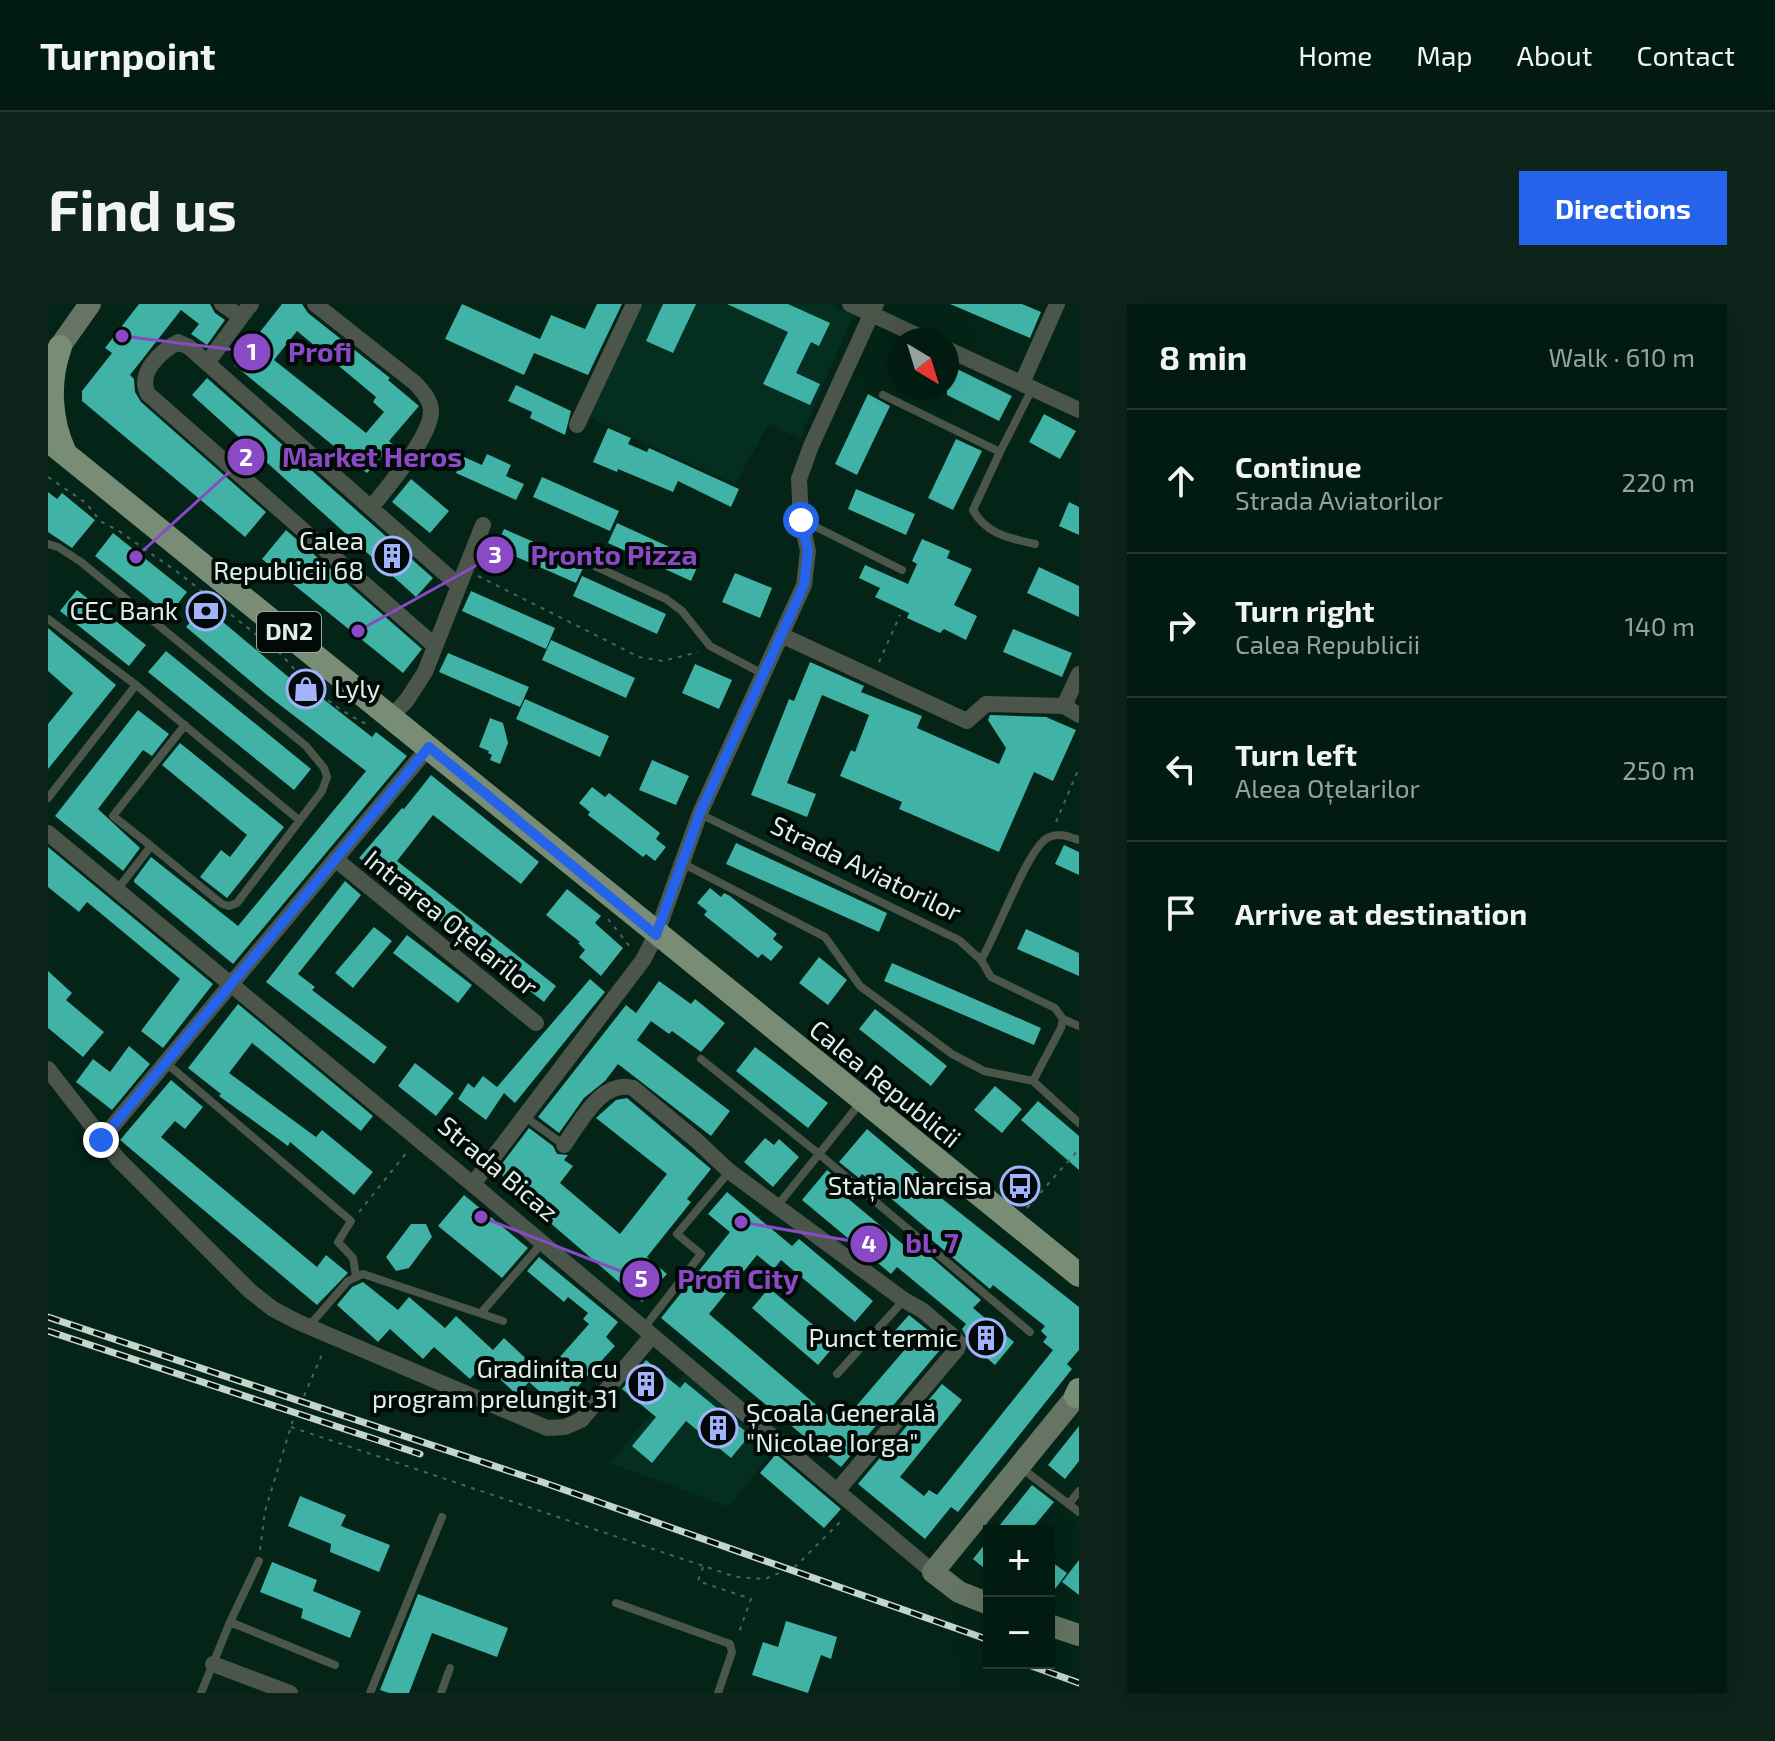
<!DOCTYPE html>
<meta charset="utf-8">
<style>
body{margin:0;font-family:"Exo 2",sans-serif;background:#0c241a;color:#f1f3f6}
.controls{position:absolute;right:24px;bottom:24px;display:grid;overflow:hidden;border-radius:0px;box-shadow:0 8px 32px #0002}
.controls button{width:72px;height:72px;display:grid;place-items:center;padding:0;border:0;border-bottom:2px solid #233931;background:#021b11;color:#f1f3f6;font:40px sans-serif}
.compass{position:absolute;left:839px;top:24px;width:72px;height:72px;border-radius:50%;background:#021b11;box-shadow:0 8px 32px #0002;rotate:142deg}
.stop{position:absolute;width:24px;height:24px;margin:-18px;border:6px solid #2563eb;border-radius:50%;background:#fff}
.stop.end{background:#2563eb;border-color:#fff;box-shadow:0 2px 8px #0008}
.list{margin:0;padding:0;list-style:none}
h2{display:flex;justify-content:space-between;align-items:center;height:104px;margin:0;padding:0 32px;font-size:34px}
h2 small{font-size:26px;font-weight:400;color:#96a19f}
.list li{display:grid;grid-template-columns:52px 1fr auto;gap:24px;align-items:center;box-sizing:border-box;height:144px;padding:0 32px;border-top:2px solid #233931}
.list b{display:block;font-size:30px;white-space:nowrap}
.list p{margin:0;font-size:26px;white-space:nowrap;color:#96a19f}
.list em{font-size:26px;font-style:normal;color:#96a19f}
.icon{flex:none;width:44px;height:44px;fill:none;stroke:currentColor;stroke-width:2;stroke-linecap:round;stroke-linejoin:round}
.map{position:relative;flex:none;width:1031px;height:1389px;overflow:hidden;border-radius:0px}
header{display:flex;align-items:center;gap:48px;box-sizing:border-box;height:112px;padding:0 40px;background:#021b11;border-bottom:2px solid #233931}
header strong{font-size:38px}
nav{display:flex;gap:44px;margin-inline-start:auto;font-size:28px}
.intro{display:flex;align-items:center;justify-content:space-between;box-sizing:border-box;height:192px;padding:0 48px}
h1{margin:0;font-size:56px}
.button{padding:20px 36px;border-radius:0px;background:#2563eb;color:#fff;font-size:28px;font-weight:700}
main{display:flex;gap:48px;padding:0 48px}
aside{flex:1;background:#021b11;border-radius:0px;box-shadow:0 8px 32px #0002}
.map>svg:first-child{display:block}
.built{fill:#042f20}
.building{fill:#41b2a6;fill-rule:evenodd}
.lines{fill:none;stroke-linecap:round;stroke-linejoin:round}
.path{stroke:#496559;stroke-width:2;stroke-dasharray:4 6;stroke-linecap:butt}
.lane{stroke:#4c554a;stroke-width:8}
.street{stroke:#4c554a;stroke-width:16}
.secondary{stroke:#657463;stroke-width:22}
.primary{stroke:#798c76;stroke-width:24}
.rail-casing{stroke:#c2d6cc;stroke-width:7}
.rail{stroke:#010a06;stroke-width:4;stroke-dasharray:12;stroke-linecap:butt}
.route{stroke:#2563eb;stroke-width:10}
.labels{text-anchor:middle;stroke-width:8;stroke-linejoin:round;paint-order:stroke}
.shield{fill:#010a06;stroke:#9baaa3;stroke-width:2}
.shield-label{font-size:24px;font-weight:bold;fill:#ddefe6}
.poi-label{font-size:26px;fill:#ddefe6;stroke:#010a06;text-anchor:end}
.street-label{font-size:26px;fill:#ddefe6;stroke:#010a06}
.leader{fill:none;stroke:#8a49c5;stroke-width:3}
.callout-dot{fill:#8a49c5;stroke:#010a06;stroke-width:3}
.mark-label{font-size:24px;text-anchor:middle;font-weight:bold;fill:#fff}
.callout-label{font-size:28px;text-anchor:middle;font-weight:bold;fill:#8a49c5;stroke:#010a06;stroke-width:8;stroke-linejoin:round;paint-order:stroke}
</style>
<header>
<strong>Turnpoint</strong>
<nav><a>Home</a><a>Map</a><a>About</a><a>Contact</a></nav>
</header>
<div class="intro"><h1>Find us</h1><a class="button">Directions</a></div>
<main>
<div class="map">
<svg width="1031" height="1389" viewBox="0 0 1031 1389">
<rect width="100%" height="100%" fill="#032417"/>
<path class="built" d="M595,0H782L805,11L752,135L721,120L687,180L540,113Z
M636,1069L728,1144L681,1203L562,1159Z"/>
<path class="building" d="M91,0H162L167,9L177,16L159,41L143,30L151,20L133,6L82,71L86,75L87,88L93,98L218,208L197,233L34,97V87L64,49L57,44Z
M234,0H254L260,9L342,74L340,76L371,102L341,137L345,141L319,169L186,61ZM249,27L328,93L325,98L336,108L318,129L226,56Z
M414,0L492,35L503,11L537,25L549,0H574L540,71L486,49L476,71L397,35Z
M615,0H648L625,49L598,37Z
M679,0H740L782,19L771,42L763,38L748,69L772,80L762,101L715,80L740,28Z
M902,0H974L993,8L982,34Z
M899,60L964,92L951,117L899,91Z
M159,74L385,274L368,293L144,91Z
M468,81L523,107L517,131L482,114L484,108L460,97Z
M820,90L842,102L809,171L787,160Z
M996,110L1028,127L1012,155L981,138Z
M560,124L583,134L580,140L599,148L601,144L691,185L683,203L630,177L625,188L570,165L569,168L545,158Z
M908,135L934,147L905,206L880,194Z
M439,150L463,161L458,172L476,180L468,196L408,169L416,153L434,161Z
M494,173L571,207L562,227L485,193Z
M363,175L401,207L382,229L344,198Z
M808,185L867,210L858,231L800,205Z
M0,188L9,195L14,189L47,216L24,244L0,228Z
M1021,198L1031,203V231L1011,222Z
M569,219L652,257L643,277L560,239Z
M456,225L537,260L528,279L448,244Z
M238,226L374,345L355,369L214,255Z
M65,229L139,288L121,311L47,252Z
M874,235L902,247L899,254L924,265L906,301L929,312L918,336L896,325L892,329L859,314L861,309L827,293L832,284L811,274L817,261L860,280L869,260L864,257Z
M991,263L1031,282V313L979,289Z
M687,269L724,284L712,314L674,298Z
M534,272L618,310L609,330L525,292Z
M29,286L98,341L81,362L12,307Z
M423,287L507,324L498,345L414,307Z
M156,302L244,376L247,373L324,433L328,428L359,452L185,660L86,578V576L103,553L190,622L318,467L219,391L138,323Z
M0,324L68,381L0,465V420L25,389L0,367Z
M965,325L1024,349L1014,373L955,348Z
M503,336L587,374L578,394L494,356Z
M118,347L263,465L246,486L100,368Z
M400,349L481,383L472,403L391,368Z
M762,358L816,382L813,388L874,412L869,424L951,460L958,444L940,416L942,411L998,413L1028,426L1005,477L986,468L951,548L851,505L854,498L792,472L803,446L807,448L821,411L774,391L739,479L768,490L759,513L703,491L741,395L746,397Z
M647,360L684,376L671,405L634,389Z
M477,395L561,432L552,453L468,415Z
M90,406L121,430L104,452L95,446L50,505L92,544L75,567L7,512Z
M442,414L455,419L460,439L452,460L442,456L444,451L440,449L441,447L431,443Z
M132,439L236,523L179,594L152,573L173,546L182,553L199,531L114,461Z
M604,456L641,472L628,501L591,486Z
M383,471L491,558L473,580L385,511L349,557L508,682L496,698L311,554L354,504L356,505Z
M544,483L557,493L561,489L612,529L608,535L618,543L607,557L598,550L595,553L540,511L542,508L531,499Z
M688,539L839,609L831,628L678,560Z
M1016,541L1031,548V571L1007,560Z
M0,543L165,680L115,744L93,727L132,675L39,598L31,608L0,583Z
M297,577L313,591L250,670L267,683L264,686L339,743L326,760L218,678Z
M662,584L673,593L676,589L682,592L729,630L725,635L735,643L723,657L714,650L710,654L656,611L659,607L649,599Z
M519,585L553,612L547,619L575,644L553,672L531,653L537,646L530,639L532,638L498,611Z
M326,623L344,637L305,684L287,669Z
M978,625L1031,649V672L969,645Z
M359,631L424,681L410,699L345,649Z
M771,653L799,676L780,701L751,679Z
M844,659L993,724L986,741L836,677Z
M0,667L24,689L18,696L56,728L35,753L0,724Z
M542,675L557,688L467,799L456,789L438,816L410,795L420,779L426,784L435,772L449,783Z
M611,677L643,700L647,695L677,719L653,748L624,727L621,730L603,717L589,736L682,807L663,832L570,760L557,777L536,794L511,829L490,813L578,701L588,709Z
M190,700L325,812L313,827L204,739L181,769L268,833L274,826L325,868L306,891L242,838L240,842L171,792L173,790L140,764Z
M827,705L899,762L883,782L811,725Z
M81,742L102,760L64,806L28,778L45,755L62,768Z
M707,743L780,799L760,824L688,767Z
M367,759L406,789L388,812L350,782Z
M123,776L155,803L137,825L127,817L113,833L269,963L278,951L300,969L269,1001L72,836Z
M947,782L974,805L954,829L926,806Z
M579,794L663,865L639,895L643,898L599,953L619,970L594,998L456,879L453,861L481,824L505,842L509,850L520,851L516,856L525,862L512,879L572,930L619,870L548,814L568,796Z
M990,797L1031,832V866L973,816Z
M819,825L895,889L892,893L1031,1003V1046L1019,1060L1024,1065L910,1208L903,1203L877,1235L810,1180L894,1080L914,1096L852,1173L876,1192L881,1186L889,1191L1005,1046L995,1038L999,1033L993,1027L997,1022L945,981L942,985L879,932L883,928L814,870L811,874L791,858Z
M717,834L726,841L731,835L751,853L725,883L696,858Z
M779,866L802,885L797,892L863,947L869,941L933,996L925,1004L966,1038L947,1061L922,1040L914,1025L918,1020L849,963L843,970L754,896Z
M679,888L744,942L751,935L825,997L807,1018L733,956L726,965L709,951L661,1010L792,1121L859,1043L844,1030L861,1011L897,1040L793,1163L613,1014L682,928L660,910Z
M416,891L480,944L454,974L390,922Z
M363,920H378L384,933L361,964L348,967L338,953Z
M491,953L570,1018L558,1033L567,1042L510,1104L481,1078L469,1091L436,1060L422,1075L386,1043L375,1055L342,1025L330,1038L289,1001L304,983L315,978L350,1006L361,993L397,1024L408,1012L445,1046L456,1034L489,1065L496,1057L503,1063L541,1020L535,1015L540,1009L520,993L516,998L479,967Z
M721,984L788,1040L770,1061L704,1004Z
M598,1056L632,1084L637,1078L702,1131L683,1154L638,1117L604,1159L584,1142L608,1113L574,1085Z
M1031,1122V1157L1017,1175L1000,1161Z
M728,1150L793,1205L776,1224L712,1169Z
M984,1181L1006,1198L982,1227H947Z
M252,1192L298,1211L293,1222L342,1241L331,1268L282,1248L283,1240L240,1222Z
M941,1235V1268L925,1255Z
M1001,1256L1019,1269L1001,1293Z
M1031,1256V1291L1014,1278Z
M224,1258L269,1276L265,1287L313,1307L302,1334L253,1314L255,1305L212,1288Z
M370,1290L460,1324L449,1353L384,1329L361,1389H341L332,1386Z
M738,1317L789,1333L783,1355L773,1351L760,1389L704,1371L715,1338L730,1343Z"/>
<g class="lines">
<path class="path" d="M0,173L38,199L52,217L71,227L132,270L234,351C258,380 288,407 323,422
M430,272L591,353L615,357L650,348
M831,358L852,311
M1008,518L1031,464
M560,615L583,644
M979,904L1031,845
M311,908L359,848
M256,1092L275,1048
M243,1123L688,1273L717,1275L748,1262L795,1215
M212,1246L217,1207L245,1116
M655,1263L650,1277L703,1295L690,1331"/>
<path class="lane" d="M835,91L952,148L984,85
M952,148L925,206C939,231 961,234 987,240
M754,216L854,266
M0,240L10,243L33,258L258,442L276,464L279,473L274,487L189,599L181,602L174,600L103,542L69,586
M547,262L618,295L634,307L662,342L715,370
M0,315L88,381L251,516
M0,494L88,381
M652,510L911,636L933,656L943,673L1007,704L1015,715L1013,724L985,777
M103,542L65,512L137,421
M634,559L777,633L812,682L904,750L936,767L985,777L1031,819
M933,656C948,633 980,542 1001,533C1011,528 1022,533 1031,536
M1015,715L1031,722
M653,755L771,850L982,1028
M117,758L303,917L290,938L305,954L308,972
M476,812L516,841
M729,902L813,798
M433,1009L494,939
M261,1022L300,977L315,970L455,1017
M596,1024L653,950L629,930L681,868
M789,1070L856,996
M972,1163L1031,1208
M1021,1200L1031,1187
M568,1299L682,1340L684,1348L670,1389
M182,1318L287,1361
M153,1389L182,1318L211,1257
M322,1389L394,1213
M393,1389L402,1364"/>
<path class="street" d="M174,0L193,13L203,0
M267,0L367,79C375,88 382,95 383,106C384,132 339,183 323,204
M802,0L879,36
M899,45L1031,106
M159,59L193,13
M974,79L1009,0
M529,121L586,0
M733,331L919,417L938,400L1016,402L1031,411
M387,342L100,90C89,69 112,48 130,38L141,43L410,281
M1016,402L1031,370
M344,412L359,396L377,368L435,221
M0,529L434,888L885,1268
M287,555L488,719
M0,765L70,855L202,987L225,1005L250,1018L499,1124L517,1123L533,1116L604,1032
M53,836L381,443
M516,841C532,819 553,775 585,784L648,836L681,867L856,996L874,1006L907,1034L911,1039L909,1045L789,1187
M425,880L595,656L608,631L652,509L756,281L760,247L753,216L751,175L763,142L828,0
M165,1360L242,1389"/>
<path class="secondary" d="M1,58L42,0
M941,1300L911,1288L885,1268L1031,1089
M1001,1321L1031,1331"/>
<path class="primary" d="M12,43C0,76 1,115 17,149
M0,136C345,413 687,693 1031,971
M1028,1092L1031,1086"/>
<g class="rail-casing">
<path id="rail" d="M0,1013L494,1178L941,1336
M0,1027L372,1150
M975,1359L1031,1379"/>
</g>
<use href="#rail" class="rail"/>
</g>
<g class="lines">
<path class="route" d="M53,836L381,443L608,631L652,509L756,281L760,247L753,216"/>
</g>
<defs>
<g id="building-ring" transform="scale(2)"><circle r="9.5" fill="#010a06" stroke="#a3b2fd" stroke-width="1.5"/><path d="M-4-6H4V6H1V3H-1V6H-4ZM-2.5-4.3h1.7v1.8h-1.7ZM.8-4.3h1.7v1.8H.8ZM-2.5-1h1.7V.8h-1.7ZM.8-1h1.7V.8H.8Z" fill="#a3b2fd"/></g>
<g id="bank-ring" transform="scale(2)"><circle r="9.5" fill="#010a06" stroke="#a3b2fd" stroke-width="1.5"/><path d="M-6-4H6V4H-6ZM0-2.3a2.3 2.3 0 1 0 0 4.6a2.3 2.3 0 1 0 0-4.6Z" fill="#a3b2fd"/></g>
<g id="shop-ring" transform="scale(2)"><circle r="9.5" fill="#010a06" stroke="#a3b2fd" stroke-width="1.5"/><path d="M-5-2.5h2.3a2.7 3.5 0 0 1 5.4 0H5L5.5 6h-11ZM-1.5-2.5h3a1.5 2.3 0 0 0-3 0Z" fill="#a3b2fd"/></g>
<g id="bus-ring" transform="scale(2)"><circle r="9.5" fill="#010a06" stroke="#a3b2fd" stroke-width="1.5"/><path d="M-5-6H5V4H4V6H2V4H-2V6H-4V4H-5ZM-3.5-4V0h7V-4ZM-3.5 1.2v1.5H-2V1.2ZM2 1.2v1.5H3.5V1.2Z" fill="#a3b2fd"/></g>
</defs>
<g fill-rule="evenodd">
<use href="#building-ring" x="344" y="252"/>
<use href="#bank-ring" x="158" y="307"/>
<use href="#shop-ring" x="258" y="385"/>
<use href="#bus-ring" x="972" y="882"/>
<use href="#building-ring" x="938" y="1034"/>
<use href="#building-ring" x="598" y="1080"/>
<use href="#building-ring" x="670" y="1124"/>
</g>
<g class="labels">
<rect class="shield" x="209" y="308" width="64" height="40" rx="6"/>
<g class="shield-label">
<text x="241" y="336">DN2</text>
</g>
<g class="poi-label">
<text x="316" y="246">Calea<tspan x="316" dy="30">Republicii 68</tspan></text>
<text x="130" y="316">CEC Bank</text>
<text x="286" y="394" text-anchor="start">Lyly</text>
<text x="944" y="891">Stația Narcisa</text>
<text x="910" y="1043">Punct termic</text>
<text x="570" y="1074">Gradinita cu<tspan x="570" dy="30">program prelungit 31</tspan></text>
<text x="698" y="1118" text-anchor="start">Școala Generală<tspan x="698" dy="30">"Nicolae Iorga"</tspan></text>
</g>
<g class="street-label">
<text transform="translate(818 565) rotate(26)" y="9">Strada Aviatorilor</text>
<text transform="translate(403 619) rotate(39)" y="9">Intrarea Oțelarilor</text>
<text transform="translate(837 780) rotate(39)" y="9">Calea Republicii</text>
<text transform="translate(450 865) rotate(40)" y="9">Strada Bicaz</text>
</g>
</g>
<path class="leader" d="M74 32L204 48M88 253L198 153M310 327L447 251M693 918L821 940M433 913L593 975"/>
<g class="callout-dot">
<circle cx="74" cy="32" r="8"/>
<circle cx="88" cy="253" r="8"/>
<circle cx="310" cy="327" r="8"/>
<circle cx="693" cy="918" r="8"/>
<circle cx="433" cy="913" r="8"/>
<circle cx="204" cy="48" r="20"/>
<circle cx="198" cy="153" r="20"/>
<circle cx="447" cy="251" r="20"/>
<circle cx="821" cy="940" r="20"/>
<circle cx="593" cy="975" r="20"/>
</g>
<g class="mark-label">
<text x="204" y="56">1</text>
<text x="198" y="162">2</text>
<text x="447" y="259">3</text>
<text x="821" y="948">4</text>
<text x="593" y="983">5</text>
</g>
<g class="callout-label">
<text x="272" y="58">Profi</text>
<text x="324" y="163">Market Heros</text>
<text x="566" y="261">Pronto Pizza</text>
<text x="884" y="949">bl. 7</text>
<text x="690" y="985">Profi City</text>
</g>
</svg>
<div class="controls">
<button>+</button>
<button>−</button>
</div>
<svg class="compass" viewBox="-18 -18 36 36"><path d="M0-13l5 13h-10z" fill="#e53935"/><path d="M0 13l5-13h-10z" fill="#96a19f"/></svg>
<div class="stop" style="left:753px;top:216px"></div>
<div class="stop end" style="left:53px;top:836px"></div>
</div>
<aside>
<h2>8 min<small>Walk · 610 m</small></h2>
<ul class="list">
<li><svg class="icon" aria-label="ahead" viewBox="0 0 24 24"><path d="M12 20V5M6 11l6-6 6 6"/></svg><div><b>Continue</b><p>Strada Aviatorilor</p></div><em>220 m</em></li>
<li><svg class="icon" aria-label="right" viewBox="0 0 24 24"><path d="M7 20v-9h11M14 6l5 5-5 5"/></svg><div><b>Turn right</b><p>Calea Republicii</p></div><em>140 m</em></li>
<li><svg class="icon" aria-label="left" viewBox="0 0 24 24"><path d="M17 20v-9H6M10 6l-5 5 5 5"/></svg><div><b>Turn left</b><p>Aleea Oțelarilor</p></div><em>250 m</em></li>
<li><svg class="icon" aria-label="arrive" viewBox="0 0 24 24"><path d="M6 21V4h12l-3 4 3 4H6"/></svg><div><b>Arrive at destination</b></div></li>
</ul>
</aside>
</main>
